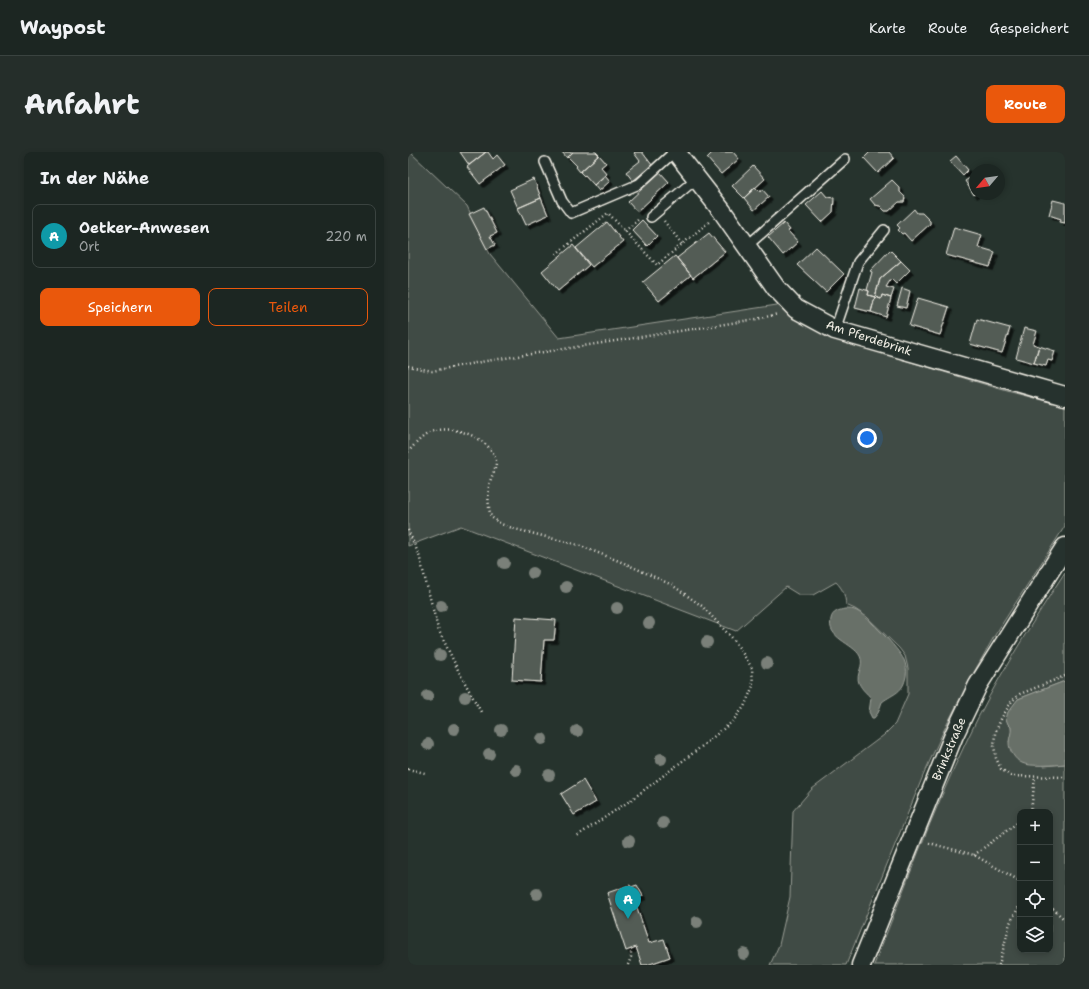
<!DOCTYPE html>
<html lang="de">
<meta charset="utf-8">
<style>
body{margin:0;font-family:"Shantell Sans",sans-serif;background:#252e2a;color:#f1f3f6}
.controls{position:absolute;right:12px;bottom:12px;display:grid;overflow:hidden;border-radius:8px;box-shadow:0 2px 6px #0003}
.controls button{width:36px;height:36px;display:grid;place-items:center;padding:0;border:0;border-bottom:1px solid #3a4340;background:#1c2622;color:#f1f3f6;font:20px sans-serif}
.compass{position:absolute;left:561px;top:12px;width:36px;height:36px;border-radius:50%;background:#1c2622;box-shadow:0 2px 6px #0003;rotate:241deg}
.you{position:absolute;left:459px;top:286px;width:14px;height:14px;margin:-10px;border:3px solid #fff;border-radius:50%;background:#1a73e8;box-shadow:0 0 0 6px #1a73e833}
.badge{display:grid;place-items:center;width:26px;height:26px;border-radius:50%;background:#ea580c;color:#fff;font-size:13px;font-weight:700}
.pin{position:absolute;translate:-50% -33px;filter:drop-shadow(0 1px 2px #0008)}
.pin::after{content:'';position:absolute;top:21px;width:14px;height:12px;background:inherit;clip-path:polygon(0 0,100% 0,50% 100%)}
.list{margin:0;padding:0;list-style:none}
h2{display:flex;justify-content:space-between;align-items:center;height:52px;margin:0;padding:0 16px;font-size:17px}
h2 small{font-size:13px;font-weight:400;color:#a0a5a5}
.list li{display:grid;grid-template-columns:26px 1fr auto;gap:12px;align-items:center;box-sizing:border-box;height:64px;margin:0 8px 8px;padding:0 8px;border:1px solid #3a4340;border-radius:8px}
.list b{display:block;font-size:15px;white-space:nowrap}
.list p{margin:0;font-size:13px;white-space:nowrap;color:#a0a5a5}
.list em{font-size:13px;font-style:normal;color:#a0a5a5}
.actions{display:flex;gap:8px;padding:12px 16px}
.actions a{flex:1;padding:9px 0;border:1px solid #ea580c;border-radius:8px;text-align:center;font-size:14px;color:#ea580c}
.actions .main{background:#ea580c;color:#fff}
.icon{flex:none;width:22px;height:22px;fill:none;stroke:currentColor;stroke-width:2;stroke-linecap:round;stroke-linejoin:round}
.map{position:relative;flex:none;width:657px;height:813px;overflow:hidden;border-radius:8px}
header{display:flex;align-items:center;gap:24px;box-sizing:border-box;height:56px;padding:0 20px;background:#1c2622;border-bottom:1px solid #3a4340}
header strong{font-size:19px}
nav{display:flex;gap:22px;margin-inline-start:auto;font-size:14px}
.intro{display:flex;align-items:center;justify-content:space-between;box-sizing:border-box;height:96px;padding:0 24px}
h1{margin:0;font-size:28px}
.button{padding:10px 18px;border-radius:8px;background:#ea580c;color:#fff;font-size:14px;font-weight:700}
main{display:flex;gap:24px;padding:0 24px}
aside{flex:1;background:#1c2622;border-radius:8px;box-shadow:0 2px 6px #0003}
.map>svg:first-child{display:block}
.green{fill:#414b45;stroke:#9a9e96;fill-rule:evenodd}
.water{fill:#676f68;stroke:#9fa39b}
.building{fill:#525c55;stroke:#f4f1e8;filter:url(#shadow)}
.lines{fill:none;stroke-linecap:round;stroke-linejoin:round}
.service-casing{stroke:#f4f1e8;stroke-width:12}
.minor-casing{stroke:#f4f1e8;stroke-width:21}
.path{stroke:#f4f1e8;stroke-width:2.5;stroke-dasharray:1 3;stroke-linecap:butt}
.service{stroke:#26332d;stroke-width:9}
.minor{stroke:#26332d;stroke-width:18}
.tree{fill:#7a8079}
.labels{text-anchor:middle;stroke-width:3;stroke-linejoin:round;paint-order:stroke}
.street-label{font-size:12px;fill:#f4f1e8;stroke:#26332d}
</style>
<header>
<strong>Waypost</strong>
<nav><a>Karte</a><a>Route</a><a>Gespeichert</a></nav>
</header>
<div class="intro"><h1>Anfahrt</h1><a class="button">Route</a></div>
<main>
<aside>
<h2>In der Nähe<small></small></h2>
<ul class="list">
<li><span class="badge" style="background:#0f9aa8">A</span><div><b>Oetker-Anwesen</b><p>Ort</p></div><em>220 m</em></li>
</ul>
<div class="actions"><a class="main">Speichern</a><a>Teilen</a></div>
</aside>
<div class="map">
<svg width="657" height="813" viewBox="0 0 657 813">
<defs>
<filter id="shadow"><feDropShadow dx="3.5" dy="3.5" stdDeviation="0" flood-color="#0009"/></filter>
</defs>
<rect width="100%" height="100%" fill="#26332d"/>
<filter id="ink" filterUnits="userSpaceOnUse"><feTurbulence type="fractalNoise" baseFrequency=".025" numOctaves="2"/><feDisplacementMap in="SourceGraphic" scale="8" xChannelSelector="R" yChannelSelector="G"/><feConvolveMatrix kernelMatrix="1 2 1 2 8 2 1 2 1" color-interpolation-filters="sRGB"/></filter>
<g filter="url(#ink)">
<path class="green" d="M0,0H2L59,54L82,102L151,186L369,153L407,178L430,188L599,239L657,254V374L587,483L561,529L536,578L515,624L438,813H362L371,793L382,745L385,659L404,637L476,583L487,572L500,542V516L497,504L491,496L459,465L447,457L438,453C437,443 435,437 428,430L405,443H391L378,435L328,479L53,374L0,394Z
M657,420V529L610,547L600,572L603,575L604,580L601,590L636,614L657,612V813H466C496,738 524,661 559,588C587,529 622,474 657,420ZM612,660H642V798H612Z"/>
<path class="water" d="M437,457C442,457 445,457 449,459C461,466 490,496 496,508C498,513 499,518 498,524C495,541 486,541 474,550L470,561L466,566H464L461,560L463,546C459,541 454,538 451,531C447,522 457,514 452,504C445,491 418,486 423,467C424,460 431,458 437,457Z
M657,529V612C648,613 621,615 614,611C607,608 601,598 601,591C601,585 604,581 603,575L600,572L598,567L600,560L610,547Z"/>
<path class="building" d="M52,0H78L61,13Z
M78,0H80L85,7L89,3L97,13L72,32L59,15Z
M154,0H165L159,6Z
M165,0H188L191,3L172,20L168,15L169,14L160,5Z
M227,0H234L244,13L225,29L218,20L232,9L226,1Z
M305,0H325L331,7L313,22L299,6Z
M462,0H481L486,6L470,21L456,6Z
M191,3L198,11L193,15L199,22L186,33L177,23L176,24L172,20Z
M548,4L560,18L555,23L542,9Z
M345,14L357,27L336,46L324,34Z
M252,20L261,30L229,60L220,50Z
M197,23L202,29L191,39L186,33Z
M566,23L567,42L566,43L557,29Z
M126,27L133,46L110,56L102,38Z
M484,28L492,36V40L497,45L496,50H491L481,59H477L472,54L467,53L462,47Z
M347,35L352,40L354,37L361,45L346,58L336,46Z
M414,39L419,45L426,46L425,60L414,70L398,53Z
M133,46L140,63L118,73L110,56Z
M645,48L657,51V71L652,70L653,67L641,63Z
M76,55L89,81L82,84L87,93L79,97L61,62Z
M506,57L509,61H514L522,69V72L503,89L496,81L494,82L490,78L492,76L489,73Z
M234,68L249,84L239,94L224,78Z
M199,70L215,90L184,115L168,96Z
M376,71L382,78L380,79L390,90L375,103L360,85Z
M546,75L574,83L570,95L587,100L582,115L538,103Z
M301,81L317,100L285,126L269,106Z
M165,93L181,113L150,139L134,119Z
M408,95L436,122L418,140L389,113Z
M482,98L493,109L472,127L467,145L460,143L461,139L459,138L464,120L462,119Z
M267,104L283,123L251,149L235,130Z
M493,109L502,118L488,132L483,127L478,135L486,137L483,146L474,143L473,147L467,145L472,127Z
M452,136L461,139L460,143L467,145L463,160L447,156Z
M494,136L502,139L498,156L489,154Z
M474,143L483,146L478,165L463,160L467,145L473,147Z
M510,146L541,155L532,183L501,174Z
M569,167L602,176L594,201L562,192Z
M616,176L629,179L625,192L631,194L626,211L608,206Z
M631,194L647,199L644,209L640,208L638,214L626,211Z
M108,465L148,468L146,488H136L133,530L104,528Z
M175,628L188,650L166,663L153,642Z
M222,733L223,735L229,733L235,744L226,747L241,791L256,787L262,805L239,813H234L228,795L218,799L199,741Z"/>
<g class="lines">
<g class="service-casing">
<path id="service" d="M137,10L154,49L163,61L231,32L266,0
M243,65L289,26
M339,94L437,7
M427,178L450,110L476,78"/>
</g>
<g class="minor-casing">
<path id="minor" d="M268,0L314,59L368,136L388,157L427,178L657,244
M453,813L546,583L570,533L657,395"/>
</g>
<path class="path" d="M256,69L274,92
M217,79L231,67
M148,102L200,61L249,113L302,69
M0,214L24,219L78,209L349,167L370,162
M0,300C7,292 16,282 26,279C46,273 79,285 87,305C91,314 82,325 81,334C80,345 80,354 83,365L93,372L107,377L170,393L216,411L264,433L294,454L326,488L344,516L345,534L336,555L324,570L293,595L223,648L169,684
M0,378L11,403L30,477L52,522L73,560
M657,524L612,542L604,549L594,565L587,581L586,594L588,606L593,617L603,624L657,625
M0,617L17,621
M623,660L627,625
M521,691L566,703L612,729
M566,703L612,669
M642,754L657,768
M220,813L223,805V797
M591,813L602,771L612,753"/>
<use href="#service" class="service"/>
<use href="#minor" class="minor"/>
</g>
<g class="tree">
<circle cx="96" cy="411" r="6"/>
<circle cx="125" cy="421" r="6"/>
<circle cx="158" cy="435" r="6"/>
<circle cx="33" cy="454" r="6"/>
<circle cx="209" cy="456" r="6"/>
<circle cx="241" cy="471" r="6"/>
<circle cx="299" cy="490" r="6"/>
<circle cx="32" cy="503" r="6"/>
<circle cx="359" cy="511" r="6"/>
<circle cx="20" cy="544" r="6"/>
<circle cx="57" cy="545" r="6"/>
<circle cx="46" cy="577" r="6"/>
<circle cx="93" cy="578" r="6"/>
<circle cx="169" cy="579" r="6"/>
<circle cx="134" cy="587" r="6"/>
<circle cx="20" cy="592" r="6"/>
<circle cx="81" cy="602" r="6"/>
<circle cx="253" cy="607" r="6"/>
<circle cx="108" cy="618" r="6"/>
<circle cx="141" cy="623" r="6"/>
<circle cx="255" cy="671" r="6"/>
<circle cx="221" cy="689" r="6"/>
<circle cx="129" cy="742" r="6"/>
<circle cx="289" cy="770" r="6"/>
<circle cx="336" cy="802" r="6"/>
</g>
</g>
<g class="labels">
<g class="street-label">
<text transform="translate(461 186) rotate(18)" y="4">Am Pferdebrink</text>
<text transform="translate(541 597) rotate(-67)" y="4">Brinkstraße</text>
</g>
</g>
</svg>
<div class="controls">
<button>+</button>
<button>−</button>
<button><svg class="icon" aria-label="locate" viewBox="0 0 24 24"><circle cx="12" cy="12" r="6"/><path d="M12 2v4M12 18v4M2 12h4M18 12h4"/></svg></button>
<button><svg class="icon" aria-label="layers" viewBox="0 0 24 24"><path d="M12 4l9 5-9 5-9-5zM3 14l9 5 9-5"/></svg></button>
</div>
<svg class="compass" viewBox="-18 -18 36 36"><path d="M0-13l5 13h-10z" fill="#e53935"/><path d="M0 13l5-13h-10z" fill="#a0a5a5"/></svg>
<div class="you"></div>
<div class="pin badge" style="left:220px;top:767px;background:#0f9aa8">A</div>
</div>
</main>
